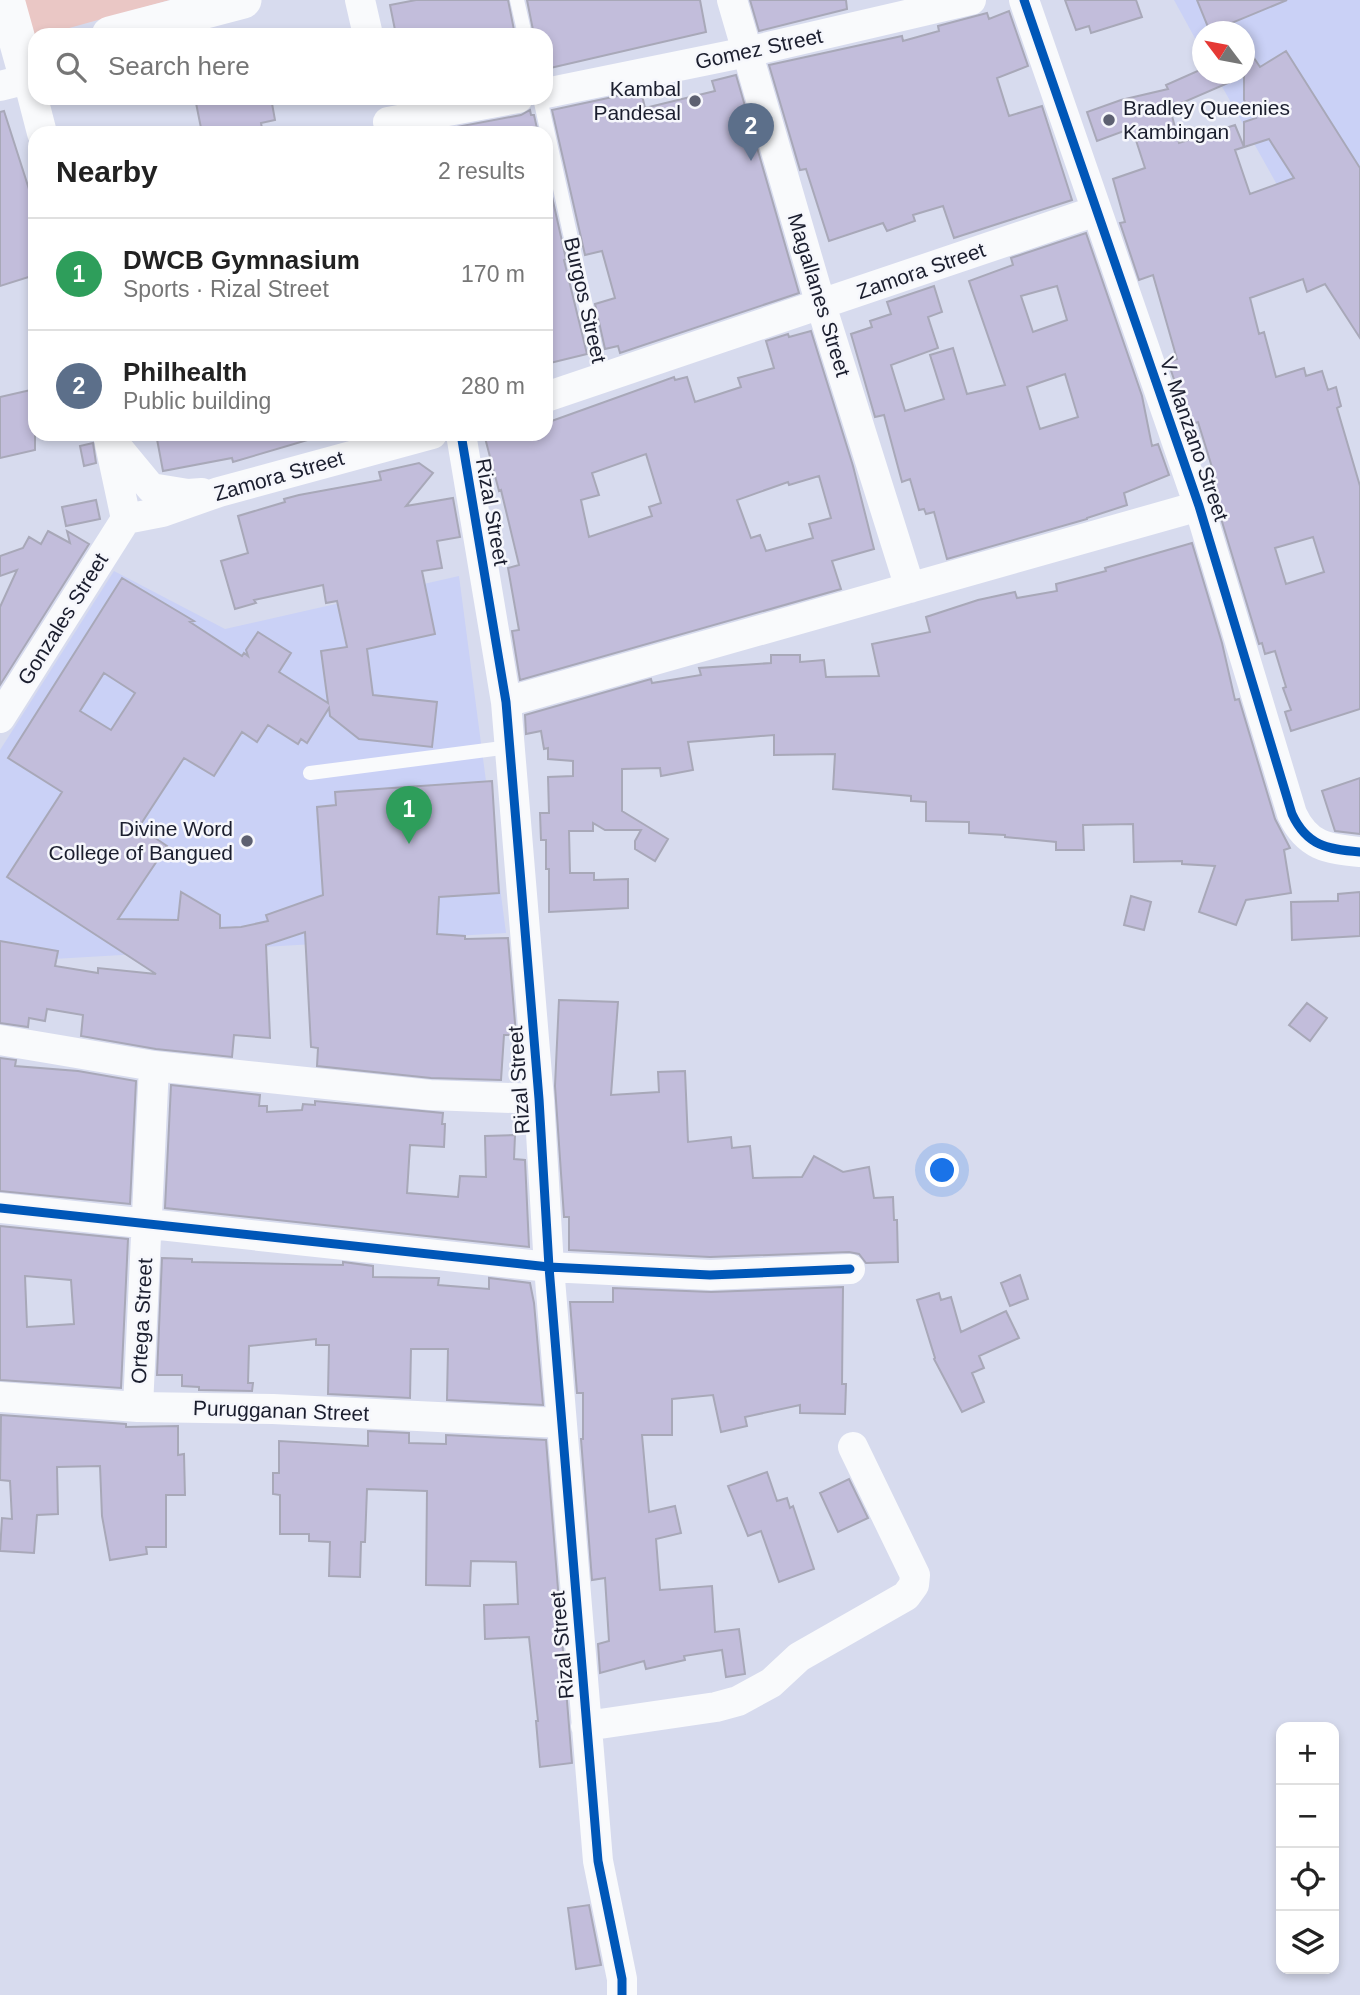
<!DOCTYPE html>
<meta charset="utf-8">
<style>
body{margin:0;font-family:Helvetica,sans-serif;background:#f2f2f2;color:#222}
.controls{position:absolute;right:21px;bottom:21px;display:grid;overflow:hidden;border-radius:14px;box-shadow:0 4px 10px #0003}
.controls button{width:63px;height:63px;display:grid;place-items:center;padding:0;border:0;border-bottom:2px solid #e0e0e0;background:#fff;color:#222;font:35px sans-serif}
.compass{position:absolute;left:1192px;top:21px;width:63px;height:63px;border-radius:50%;background:#fff;box-shadow:0 4px 10px #0003;rotate:302deg}
.you{position:absolute;left:943px;top:1171px;width:24px;height:24px;margin:-18px;border:5px solid #fff;border-radius:50%;background:#1a73e8;box-shadow:0 0 0 10px #1a73e833}
.badge{display:grid;place-items:center;width:46px;height:46px;border-radius:50%;background:#5d6071;color:#fff;font-size:23px;font-weight:700}
.pin{position:absolute;translate:-50% -58px;filter:drop-shadow(0 2px 4px #0008)}
.pin::after{content:'';position:absolute;top:37px;width:24px;height:21px;background:inherit;clip-path:polygon(0 0,100% 0,50% 100%)}
.list{margin:0;padding:0;list-style:none}
h2{display:flex;justify-content:space-between;align-items:center;height:91px;margin:0;padding:0 28px;font-size:30px}
h2 small{font-size:23px;font-weight:400;color:#767676}
.list li{display:grid;grid-template-columns:46px 1fr auto;gap:21px;align-items:center;box-sizing:border-box;height:112px;padding:0 28px;border-top:2px solid #e0e0e0}
.list b{display:block;font-size:26px;white-space:nowrap}
.list p{margin:0;font-size:23px;white-space:nowrap;color:#767676}
.list em{font-size:23px;font-style:normal;color:#767676}
.icon{flex:none;width:38px;height:38px;fill:none;stroke:currentColor;stroke-width:2;stroke-linecap:round;stroke-linejoin:round}
.map{position:relative;flex:none;width:1360px;height:1995px;overflow:hidden}
.search{position:absolute;background:#fff;box-shadow:0 4px 10px #0003;left:28px;top:28px;width:525px;height:77px;display:flex;align-items:center;gap:18px;box-sizing:border-box;padding:0 24px;border-radius:21px;color:#767676;font-size:26px}
.panel{position:absolute;background:#fff;box-shadow:0 4px 10px #0003;left:28px;top:126px;width:525px;height:315px;border-radius:21px}
.map>svg:first-child{display:block}
.built{fill:#cad1f6}
.green{fill:#eac7c5}
.building{fill:#c2bddb;stroke:#a8a8b8;stroke-width:2;fill-rule:evenodd}
.lines{fill:none;stroke-linecap:round;stroke-linejoin:round}
.service{stroke:#f9fafc;stroke-width:14}
.minor{stroke:#f9fafc;stroke-width:30}
.tertiary{stroke:#f9fafc;stroke-width:37}
.cycleway-casing{stroke:#f6f7fc;stroke-width:13}
.cycleway{stroke:#0057b8;stroke-width:9}
.poi-dot{fill:#5d6071;stroke:#f6f7fc;stroke-width:2.5}
.labels{text-anchor:middle;stroke-width:5;stroke-linejoin:round;paint-order:stroke}
.street-label{font-size:21px;fill:#1b1e2e;stroke:#f6f7fc}
.poi-label{font-size:21px;fill:#1b1e2e;stroke:#f6f7fc;text-anchor:end}
</style>
<div class="map">
<svg width="1360" height="1995" viewBox="0 0 1360 1995">
<rect width="100%" height="100%" fill="#d7dbee"/>
<path class="built" d="M1174,0H1360V333L1215,74H1244V32H1202V51Z
M114,571L225,629L459,576L506,933L53,959L0,953V750Z"/>
<path class="green" d="M18,0H170L44,35H35V37Z"/>
<path class="building" d="M416,0H508L515,35H396L390,5Z
M527,0H700L706,32L546,69V35H534Z
M750,0H846L847,9L759,31Z
M1065,0H1136L1142,17L1091,33L1089,26L1076,30Z
M1197,0H1287L1210,32Z
M1009,11L1028,66L997,78L1009,116L1042,106L1072,200L954,238L943,206L913,215L915,221L887,231L883,223L829,241L806,169L800,170L769,65L902,36L903,41L939,31L938,26L987,13L989,19Z
M1244,43L1260,67L1286,51L1360,168V338L1325,284L1307,292L1303,279L1250,298L1259,334L1264,332L1276,377L1304,368L1306,376L1322,371L1328,390L1336,387L1341,406L1337,408L1360,486V709L1291,731L1285,712L1291,710L1283,688L1286,687L1275,651L1265,654L1262,643L1259,644L1210,482L1216,480L1198,422L1190,425L1179,388H1177L1168,362L1177,359L1153,275L1139,280L1120,223L1125,222L1113,179L1145,168L1132,128L1097,141L1087,112L1121,100L1168,89L1166,85L1202,69V74H1244ZM1244,76V100L1256,118L1244,122V147L1235,125L1179,143L1170,108ZM1269,139L1294,178L1250,194L1235,150ZM1313,537L1324,572L1286,584L1275,548Z
M736,75L799,293L620,353L618,346L605,349L595,304L615,298L602,251L585,255L552,110L641,91L645,108L715,91L712,81Z
M195,98H271L275,120L261,123L263,133H202Z
M530,110L531,115H534L538,133H425L521,115Z
M4,111L35,208V275L0,286V112Z
M546,170L566,259L564,260L587,354L546,364Z
M1086,233L1142,396L1152,446L1158,444L1169,475L1124,493L1127,505L1087,518V519L947,559L934,512L926,514L924,509L919,510L910,479L902,482L884,415L875,417L851,334L872,327L870,321L891,314L887,302L934,286L942,312L928,317L938,348L891,365L905,411L944,399L930,355L953,348L967,394L1005,385L969,281L1013,265L1011,258ZM1057,286L1067,320L1033,332L1021,296ZM1065,374L1078,417L1040,429L1027,387Z
M811,331L853,466L874,549L832,561L841,589L520,680L512,631L519,630L508,568L519,565L501,490L499,491L484,434H546V423L674,377L675,380L687,377L695,402L741,387L738,378L774,368L766,341L788,334L789,337ZM646,454L661,503L649,507L652,516L589,537L581,500L599,495L592,473ZM819,476L831,518L809,524L813,538L766,551L760,535L751,538L737,500L788,482L789,485Z
M35,389V450L0,458V397Z
M156,434H311V439L233,462L232,458L163,471Z
M93,443L96,463L84,466L80,446Z
M419,463L433,473L406,506L453,498L460,537L437,541L442,568L422,571L435,634L367,649L373,695L437,702L432,747L359,739L330,716L329,708L307,743L301,739L298,744L268,725L257,742L242,732L214,776L184,758L139,827L167,846L118,919L178,920L181,892L220,915V928L241,927L268,921L266,915L323,895L317,807L336,805L335,792L492,781L499,893L439,897L437,934L465,936V939L508,938L516,1035H504L501,1080L431,1078L317,1066L318,1048L311,1047L305,932L266,945L270,1038L234,1035L232,1057L156,1049L81,1036L83,1015L47,1009L45,1021L29,1018L28,1027L0,1023V941L58,951L55,966L98,973V968L156,974L7,877L62,792L8,758L122,578L194,621L190,622L242,656L244,653L248,656L246,650L258,632L291,653L279,672L328,703L321,651L347,647L337,601L326,603L323,585L254,600L256,603L235,609L221,561L248,553L238,516L285,502L284,499L299,495L381,480L379,472ZM104,673L135,693L111,730L80,711Z
M96,500L100,519L66,526L62,507Z
M48,531L70,543L67,531L89,544L0,685V607L17,570L0,576V556L23,548L29,537L41,544Z
M1192,543L1222,643L1235,700L1239,699L1275,819L1290,848L1284,850L1291,893L1246,900L1236,925L1199,912L1215,866L1182,864V861L1134,862L1133,824L1083,825L1084,850H1056V842L1005,837V835L969,833V822L926,821V802L911,801V796L833,789L835,754L774,755V735L688,742L693,770L661,776L660,768L622,769V811L668,839L655,861L635,849V841L641,830H605L593,823V831H569L570,873H594V880L628,879V908L549,912V869H546V840H541L540,813H549L548,777L573,776V761L548,759V748L544,749L541,731L526,734L525,715L651,679L652,683L701,675L699,668L771,663V655H800V662L824,660L826,677L879,676L872,644L930,632L926,617L978,600L1015,592L1017,598L1057,591L1056,584L1106,571L1105,568Z
M1360,778V834L1335,831L1322,791Z
M1360,892V936L1292,940L1291,902L1338,901V894Z
M1131,896L1151,902L1144,930L1124,925Z
M559,1000L618,1002L611,1095L659,1092L658,1072L685,1071L688,1142L731,1137L732,1148L750,1146L753,1178L802,1177L814,1156L843,1172L869,1167L874,1198L893,1197L894,1220H897L898,1262L866,1263L859,1254L849,1252L710,1257L569,1250V1217H564L555,1086Z
M1307,1003L1327,1018L1310,1041L1289,1025Z
M0,1058L16,1060L15,1066L78,1071L136,1081L130,1204L0,1191Z
M171,1085L260,1095L259,1106H267V1112L302,1110L303,1104L315,1105V1101L443,1113L442,1124H445L444,1147L410,1145L407,1193L458,1197L460,1176L486,1177L485,1136L515,1135L514,1159L525,1160L529,1247L165,1208Z
M0,1226L128,1239L121,1388L0,1380ZM25,1276L71,1280L74,1324L27,1327Z
M162,1258L192,1259V1262L343,1265V1262L373,1266V1277L439,1278L438,1285L489,1289V1278L530,1283L534,1303L543,1405L447,1400L448,1349H411L410,1398L328,1394L329,1345H316V1339L249,1346L248,1383H253L252,1391L199,1390V1387L182,1386V1375H157Z
M1020,1275L1028,1299L1010,1306L1001,1283Z
M843,1287L842,1384H846L845,1414L800,1413V1405L745,1417L747,1426L721,1432L713,1395L672,1399V1435H642L649,1512L675,1506L681,1533L656,1539L660,1590L712,1586L715,1632L739,1629L745,1674L726,1677L722,1650L684,1656L685,1660L646,1669L644,1661L600,1673L598,1644L609,1641L605,1578L592,1580L581,1439H583V1393H577L570,1302H613V1288L711,1292Z
M939,1293L941,1300L951,1297L961,1332L1006,1311L1019,1338L979,1356L984,1368L972,1373L984,1402L962,1412L934,1359L935,1358L917,1300Z
M1,1415L126,1424V1427L178,1426V1455L184,1454L185,1495H166V1547H146L147,1554L110,1560L102,1516L100,1466L57,1467L58,1514L37,1515L34,1553L0,1551L2,1518L12,1519L10,1481L0,1480Z
M368,1431L409,1433V1443L446,1444V1435L546,1440L572,1763L540,1767L536,1721H538L529,1637L485,1639L484,1605L518,1604L516,1562L471,1561L470,1586L426,1585L427,1491L367,1489L365,1542H361L360,1577L329,1576L330,1542L309,1541V1534H280V1495L273,1494V1473H279V1441L368,1446Z
M767,1472L777,1501L787,1498L790,1508L793,1506L814,1569L779,1582L761,1531L748,1536L728,1486Z
M849,1479L868,1518L838,1532L820,1493Z
M589,1905L601,1965L576,1969L568,1908Z"/>
<g class="lines">
<path class="service" d="M517,0L525,35
M540,98L602,378
M310,773L510,747"/>
<path class="minor" d="M360,0L368,35
M732,0L821,305L910,588
M1024,0L1199,506L1292,814C1307,846 1327,849 1360,852
M0,86L28,79L42,133
M546,93L747,52L971,0
M388,122L518,98
M546,397L1096,211
M461,434L506,702L539,1099L549,1267L598,1861L622,1979V1995
M108,436L151,488L188,494L202,493
M110,444L126,519
M126,519L162,512L219,492L432,434
M506,702L1199,506
M0,718L126,519
M0,1040L154,1066L430,1095L539,1099
M0,1208L549,1267L710,1275L850,1269
M0,1397L138,1407L273,1409L561,1423
M138,1407L154,1066
M586,1726L716,1707L738,1701L771,1683L799,1657L906,1596L914,1585L915,1575L853,1447"/>
<path class="tertiary" d="M6,0L28,79
M110,35L243,0"/>
<g class="cycleway-casing">
<path id="cycleway" d="M1024,0L1199,506L1292,814C1307,846 1327,849 1360,852
M461,434L506,702L539,1099L549,1267L598,1861L622,1979V1995
M0,1208L549,1267L710,1275L850,1269"/>
</g>
<use href="#cycleway" class="cycleway"/>
</g>
<g class="poi-dot">
<circle cx="695" cy="101" r="7"/>
<circle cx="1109" cy="120" r="7"/>
<circle cx="247" cy="841" r="7"/>
</g>
<g class="labels">
<g class="street-label">
<text transform="translate(759 49) rotate(-12)" y="7">Gomez Street</text>
<text transform="translate(921 271) rotate(-19)" y="7">Zamora Street</text>
<text transform="translate(819 295) rotate(73)" y="7">Magallanes Street</text>
<text transform="translate(585 300) rotate(77)" y="7">Burgos Street</text>
<text transform="translate(1194 439) rotate(71)" y="7">V. Manzano Street</text>
<text transform="translate(279 476) rotate(-16)" y="7">Zamora Street</text>
<text transform="translate(492 512) rotate(80)" y="7">Rizal Street</text>
<text transform="translate(63 619) rotate(-58)" y="7">Gonzales Street</text>
<text transform="translate(519 1080) rotate(-94)" y="7">Rizal Street</text>
<text transform="translate(142 1321) rotate(-87)" y="7">Ortega Street</text>
<text transform="translate(281 1411) rotate(2)" y="7">Purugganan Street</text>
<text transform="translate(562 1645) rotate(-95)" y="7">Rizal Street</text>
</g>
<g class="poi-label">
<text x="681" y="96">Kambal<tspan x="681" dy="24">Pandesal</tspan></text>
<text x="1123" y="115" text-anchor="start">Bradley Queenies<tspan x="1123" dy="24">Kambingan</tspan></text>
<text x="233" y="836">Divine Word<tspan x="233" dy="24">College of Bangued</tspan></text>
</g>
</g>
</svg>
<div class="controls">
<button>+</button>
<button>−</button>
<button><svg class="icon" aria-label="locate" viewBox="0 0 24 24"><circle cx="12" cy="12" r="6"/><path d="M12 2v4M12 18v4M2 12h4M18 12h4"/></svg></button>
<button><svg class="icon" aria-label="layers" viewBox="0 0 24 24"><path d="M12 4l9 5-9 5-9-5zM3 14l9 5 9-5"/></svg></button>
</div>
<svg class="compass" viewBox="-18 -18 36 36"><path d="M0-13l5 13h-10z" fill="#e53935"/><path d="M0 13l5-13h-10z" fill="#767676"/></svg>
<div class="you"></div>
<div class="pin badge" style="left:409px;top:844px;background:#2e9e5b">1</div>
<div class="pin badge" style="left:751px;top:161px;background:#5c6f8a">2</div>
<div class="search"><svg class="icon" aria-label="search" viewBox="0 0 24 24"><circle cx="10" cy="10" r="6"/><path d="M15 15l6 6"/></svg>Search here</div>
<section class="panel">
<h2>Nearby<small>2 results</small></h2>
<ul class="list">
<li><span class="badge" style="background:#2e9e5b">1</span><div><b>DWCB Gymnasium</b><p>Sports · Rizal Street</p></div><em>170 m</em></li>
<li><span class="badge" style="background:#5c6f8a">2</span><div><b>Philhealth</b><p>Public building</p></div><em>280 m</em></li>
</ul>
</section>
</div>
